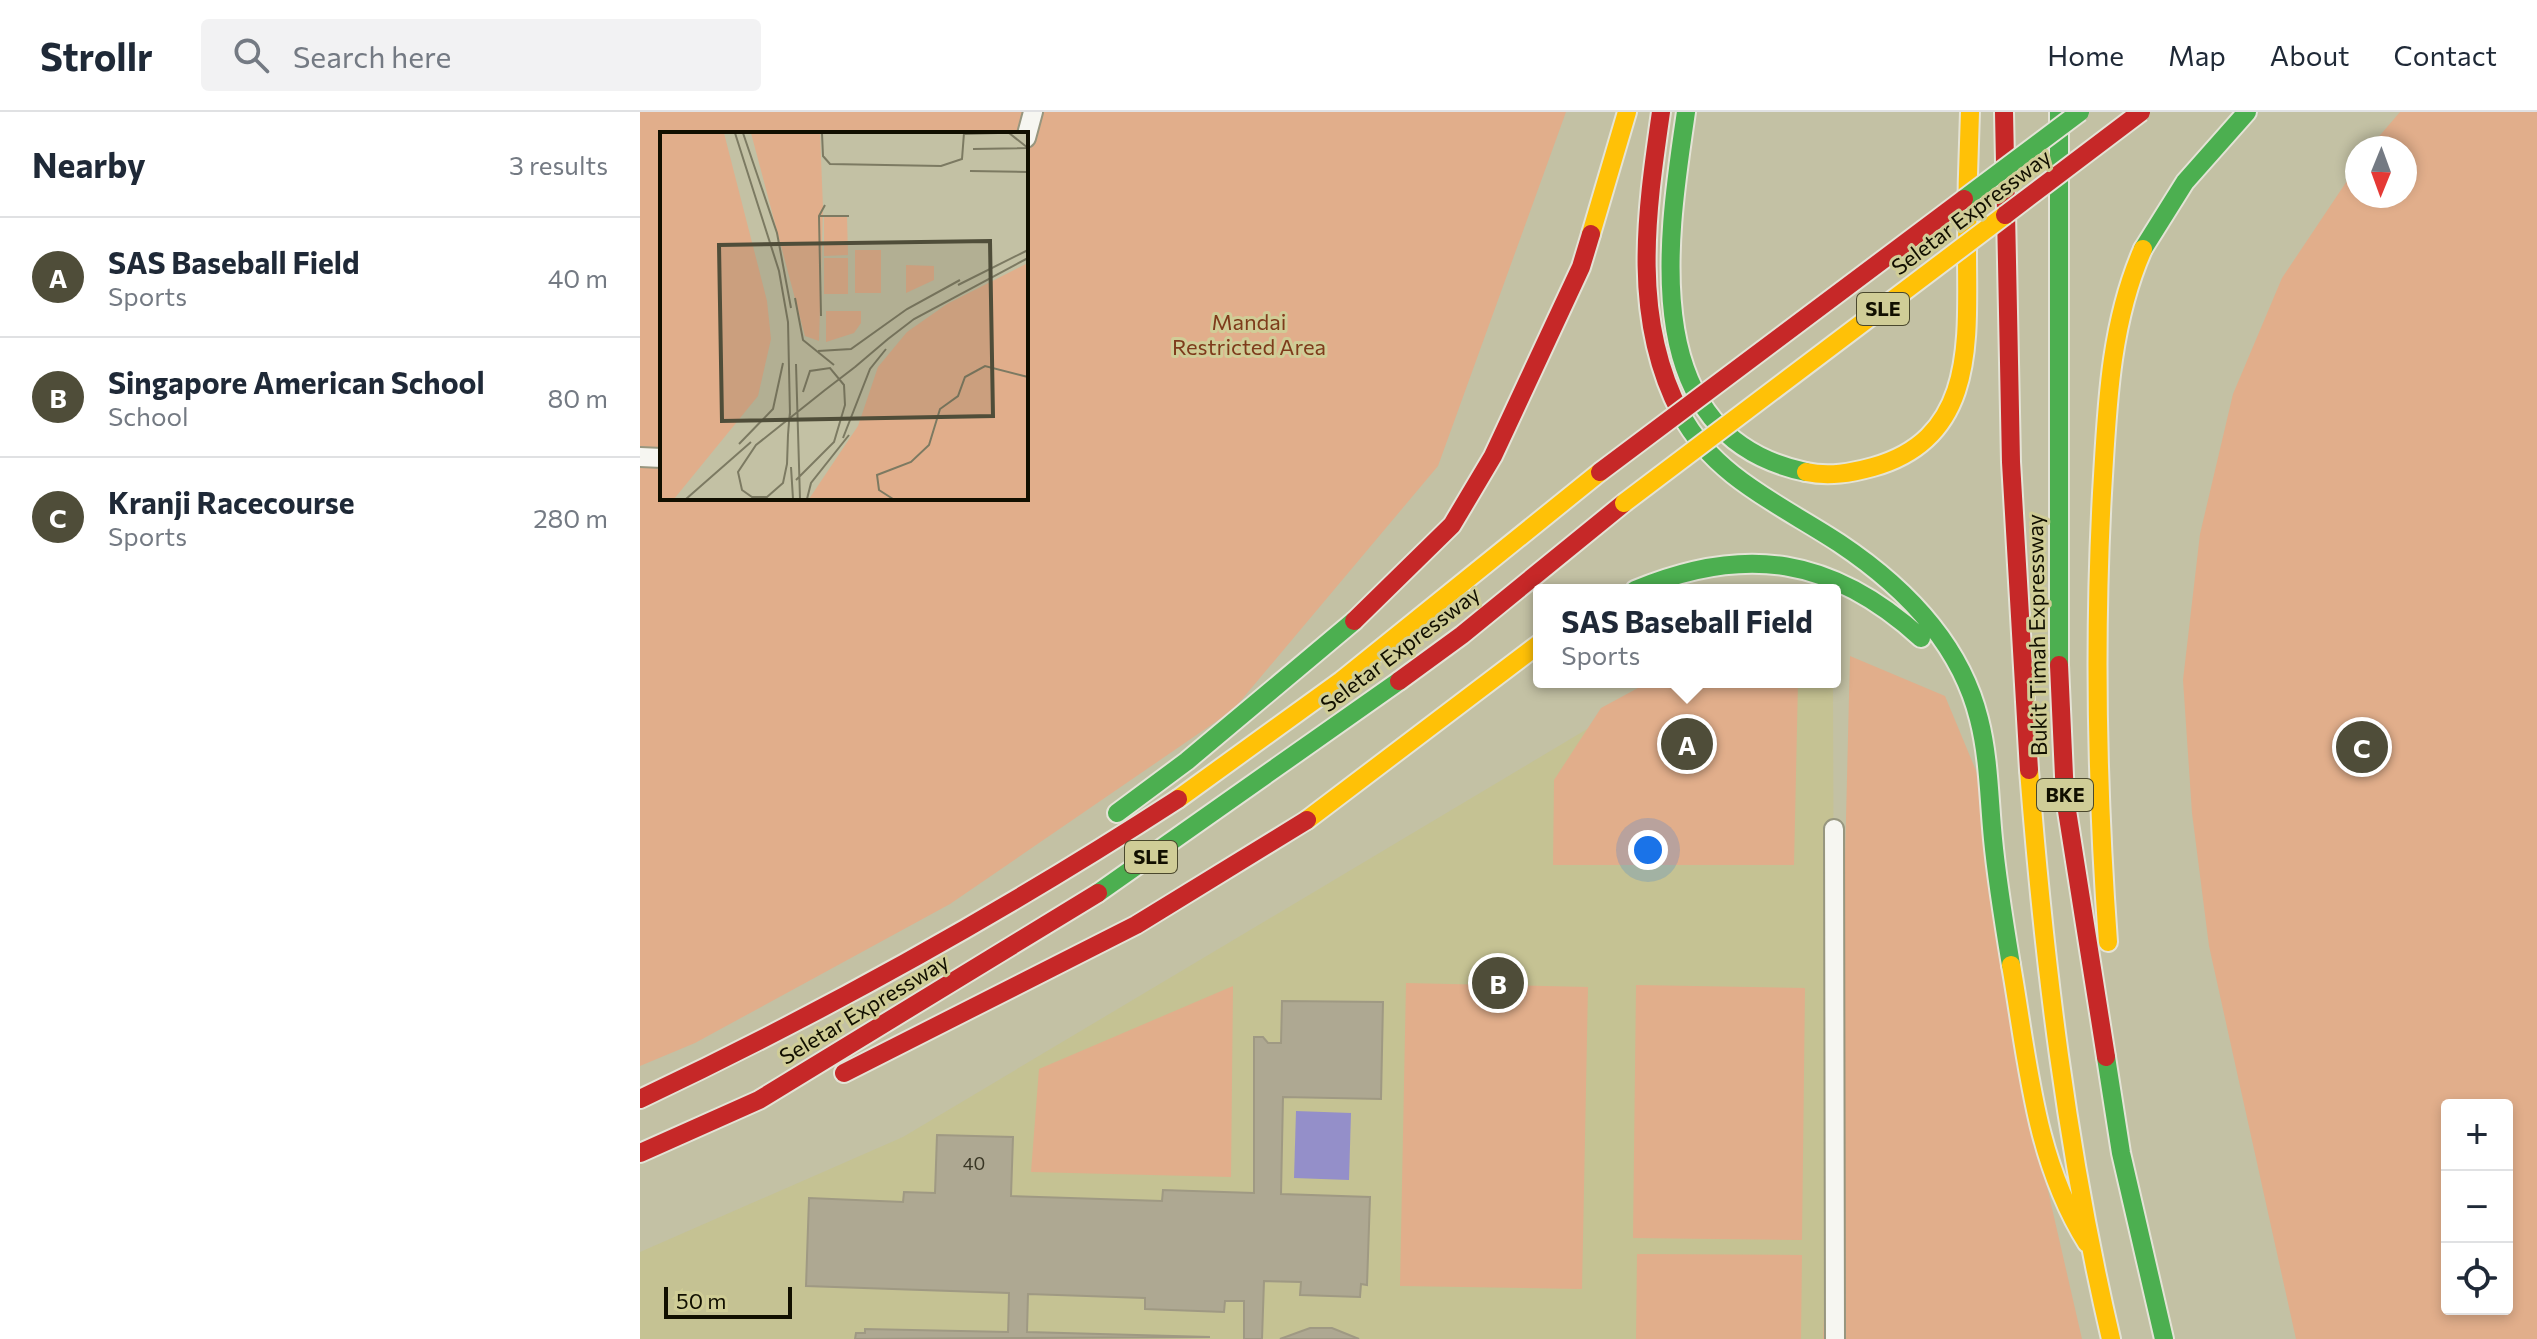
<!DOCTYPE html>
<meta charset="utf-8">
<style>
body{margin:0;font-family:Commissioner,sans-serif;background:#f2f2f3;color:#1f2937}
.controls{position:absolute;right:24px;bottom:24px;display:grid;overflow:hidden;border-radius:8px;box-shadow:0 4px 12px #0003}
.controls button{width:72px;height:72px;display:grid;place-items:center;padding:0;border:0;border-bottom:2px solid #e0e1e3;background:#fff;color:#1f2937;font:40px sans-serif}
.compass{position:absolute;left:1705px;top:24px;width:72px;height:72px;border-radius:50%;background:#fff;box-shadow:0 4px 12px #0003;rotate:181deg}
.scale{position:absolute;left:24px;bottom:20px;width:128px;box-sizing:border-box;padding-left:8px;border:4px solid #110f00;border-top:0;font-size:22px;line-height:28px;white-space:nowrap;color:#110f00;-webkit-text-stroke:6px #d0cd97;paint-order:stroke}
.you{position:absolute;left:1008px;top:738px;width:28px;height:28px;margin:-20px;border:6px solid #fff;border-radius:50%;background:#1a73e8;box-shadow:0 0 0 12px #1a73e833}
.badge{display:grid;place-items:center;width:52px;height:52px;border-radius:50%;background:#4f4d39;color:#fff;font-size:26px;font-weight:700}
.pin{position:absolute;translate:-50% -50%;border:4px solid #fff;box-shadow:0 2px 8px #0006}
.popup{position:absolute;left:893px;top:472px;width:308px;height:104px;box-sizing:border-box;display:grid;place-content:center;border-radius:8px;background:#fff;filter:drop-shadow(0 2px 6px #0005);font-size:26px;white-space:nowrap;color:#747a83}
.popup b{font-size:30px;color:#1f2937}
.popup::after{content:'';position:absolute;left:50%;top:100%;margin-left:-16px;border:16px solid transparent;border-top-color:#fff}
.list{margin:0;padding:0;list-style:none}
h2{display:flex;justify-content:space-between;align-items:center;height:104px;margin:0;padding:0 32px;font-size:34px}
h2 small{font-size:26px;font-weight:400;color:#747a83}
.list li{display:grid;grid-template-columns:52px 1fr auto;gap:24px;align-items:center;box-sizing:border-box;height:120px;padding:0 32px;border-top:2px solid #e0e1e3}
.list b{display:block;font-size:30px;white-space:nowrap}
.list p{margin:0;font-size:26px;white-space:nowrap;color:#747a83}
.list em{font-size:26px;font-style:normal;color:#747a83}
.icon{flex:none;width:44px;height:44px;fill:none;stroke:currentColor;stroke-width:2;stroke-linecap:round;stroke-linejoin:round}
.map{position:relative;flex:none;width:1897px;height:1227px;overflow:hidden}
header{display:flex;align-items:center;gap:48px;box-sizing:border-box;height:112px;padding:0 40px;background:#fff;border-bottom:2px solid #e0e1e3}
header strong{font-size:38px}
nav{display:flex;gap:44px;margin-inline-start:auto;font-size:28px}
.search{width:560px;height:72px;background:#f2f2f3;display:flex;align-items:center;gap:20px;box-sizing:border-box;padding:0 28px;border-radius:8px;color:#747a83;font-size:30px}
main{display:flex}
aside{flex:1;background:#fff}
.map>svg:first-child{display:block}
.built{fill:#c5c293}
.green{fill:#e1ae8b;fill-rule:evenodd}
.water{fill:#948fc9}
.building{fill:#aea892;stroke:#9f9983;stroke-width:2}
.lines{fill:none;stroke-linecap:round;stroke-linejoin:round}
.street-casing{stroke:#97967f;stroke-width:22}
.fast-casing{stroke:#e4e3d6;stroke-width:22}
.slow-casing{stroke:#e4e3d6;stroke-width:22}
.jam-casing{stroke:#e4e3d6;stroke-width:22}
.street{stroke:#f6f6f1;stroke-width:18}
.fast{stroke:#4caf50;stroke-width:18}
.slow{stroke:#ffc107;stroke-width:18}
.jam{stroke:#c62828;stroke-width:18}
.fast-bridge-casing{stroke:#e4e3d6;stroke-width:22;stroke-linecap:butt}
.slow-bridge-casing{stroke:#e4e3d6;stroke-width:22;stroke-linecap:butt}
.jam-bridge-casing{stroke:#e4e3d6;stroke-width:22;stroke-linecap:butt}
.fast-bridge{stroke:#4caf50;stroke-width:18}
.slow-bridge{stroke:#ffc107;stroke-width:18}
.jam-bridge{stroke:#c62828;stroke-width:18}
.labels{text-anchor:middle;stroke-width:6;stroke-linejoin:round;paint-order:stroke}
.number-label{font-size:18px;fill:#383524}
.shield{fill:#d0cd97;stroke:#4a482d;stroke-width:2}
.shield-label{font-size:20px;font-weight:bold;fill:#110f00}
.street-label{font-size:22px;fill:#110f00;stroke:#d0cd97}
.park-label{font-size:22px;fill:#7e3b1b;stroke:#d0cd97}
.inset-road{fill:none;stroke:#7c7a62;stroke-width:2}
.view{fill:#4f4d39;fill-opacity:0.15;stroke:#4f4d39;stroke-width:4}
.inset-edge{fill:none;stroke:#110f00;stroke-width:4}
</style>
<header>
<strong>Strollr</strong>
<div class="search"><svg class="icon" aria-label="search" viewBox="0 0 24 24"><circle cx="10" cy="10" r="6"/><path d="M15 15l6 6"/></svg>Search here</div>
<nav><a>Home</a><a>Map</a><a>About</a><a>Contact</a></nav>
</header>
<main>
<aside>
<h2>Nearby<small>3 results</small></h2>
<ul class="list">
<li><span class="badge">A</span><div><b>SAS Baseball Field</b><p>Sports</p></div><em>40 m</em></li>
<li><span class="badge">B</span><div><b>Singapore American School</b><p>School</p></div><em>80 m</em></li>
<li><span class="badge">C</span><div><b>Kranji Racecourse</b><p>Sports</p></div><em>280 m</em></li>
</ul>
</aside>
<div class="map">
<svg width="1897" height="1227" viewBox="0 0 1897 1227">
<rect width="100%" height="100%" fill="#c3c1a4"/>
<path class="built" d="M1026,570H1193L1195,1227H0V1140L263,1025Z"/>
<path class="green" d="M0,0H926L798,354L593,598L310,792L55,931L0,954ZM22,22H386V386H22Z
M1760,0H1897V1227H1656L1569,834L1552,701L1543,568L1560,422L1593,282L1642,166L1717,54V84H1765V36H1729ZM1867,993V1197H1807V993Z
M1210,544L1305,584L1337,661L1375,935L1442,1227H1183L1205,747Z
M1009,570H1158L1154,753H913L914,668L961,596Z
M766,871L948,875L942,1177L760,1174Z
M996,873L1165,876L1162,1128L993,1126Z
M593,874L591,1065L391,1060L399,957Z
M997,1142L1162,1143L1161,1227H996Z"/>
<path class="water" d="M656,999L711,1001L709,1068L654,1066Z"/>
<path class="building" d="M642,889L743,890L741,987L643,985L641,1082L730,1085L727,1173L721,1172L720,1185L660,1183L661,1170L624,1169L622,1227H604V1189H585L584,1200L505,1197V1186L388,1182L387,1220L570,1225L215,1227L216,1221H225V1217L368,1220L369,1181L166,1174L169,1086L263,1090L264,1080L295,1081L297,1023L373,1025L371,1084L522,1089L523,1078L614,1081V925H623L628,931H641Z
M670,1216H692L719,1227H640Z"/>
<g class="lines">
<g class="street-casing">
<path id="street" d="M386,26L393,0
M0,345L22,346
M1194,717L1195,1227"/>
</g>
<g class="fast-casing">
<path id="fast" d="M1046,0C1027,128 995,324 1166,360
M1419,0V553
M1503,137L1545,70L1607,0
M1041,302C1074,365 1143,394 1199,431C1262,473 1320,530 1339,607C1349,646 1349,687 1353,727C1357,769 1364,811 1371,853
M995,478C1105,432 1192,445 1281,526
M477,701L547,649L714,509
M458,781L759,569
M1466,945L1481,1041L1524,1227"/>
</g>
<g class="slow-casing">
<path id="slow" d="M951,122L987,0
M1166,360C1189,365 1211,361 1233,355C1337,326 1327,227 1327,141C1327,94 1328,47 1330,0
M1389,658C1404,850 1427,1040 1471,1227
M538,687L701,569L960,360
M667,708L899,532
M1468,830C1457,680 1454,531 1462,381C1467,299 1469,214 1503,137
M1371,853C1388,949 1394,1046 1447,1131"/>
</g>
<g class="jam-casing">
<path id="jam" d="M1021,0C1006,103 991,207 1041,302
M1364,0L1371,350L1389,658
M714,509L812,413L853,344L941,155L951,122
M1419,553L1425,686L1466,945
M759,569L822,523L984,391
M204,961L496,813L667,708
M0,987C186,899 365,799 538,687
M0,1041L119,988L458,781"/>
</g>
<use href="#street" class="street"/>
<use href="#fast" class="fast"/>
<use href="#slow" class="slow"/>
<use href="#jam" class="jam"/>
<g class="fast-bridge-casing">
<path id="fast-bridge" d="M1324,87L1440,0"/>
</g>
<g class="slow-bridge-casing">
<path id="slow-bridge" d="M984,391L1365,103"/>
</g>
<g class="jam-bridge-casing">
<path id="jam-bridge" d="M1365,103L1501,0
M960,360L1324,87"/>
</g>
<use href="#fast-bridge" class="fast-bridge"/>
<use href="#slow-bridge" class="slow-bridge"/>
<use href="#jam-bridge" class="jam-bridge"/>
</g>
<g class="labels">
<g class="number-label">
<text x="334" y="1058">40</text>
</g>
<g class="shield">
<rect x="1217" y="181" width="52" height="32" rx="6"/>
<rect x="1397" y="667" width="56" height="32" rx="6"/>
<rect x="485" y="729" width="52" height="32" rx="6"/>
</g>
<g class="shield-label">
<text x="1243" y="204">SLE</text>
<text x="1425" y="690">BKE</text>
<text x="511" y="752">SLE</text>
</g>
<g class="street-label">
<text transform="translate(1331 100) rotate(-37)" y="8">Seletar Expressway</text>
<text transform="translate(1397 523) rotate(-91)" y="8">Bukit Timah Expressway</text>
<text transform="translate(760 537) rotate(-37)" y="8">Seletar Expressway</text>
<text transform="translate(224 897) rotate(-31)" y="8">Seletar Expressway</text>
</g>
<g class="park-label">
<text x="609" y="218">Mandai<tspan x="609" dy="25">Restricted Area</tspan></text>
</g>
</g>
<g transform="translate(20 20)">
<rect width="368" height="368" fill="#c3c1a4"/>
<path d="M0,1H64L107,169L111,207L98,264L14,367H0ZM91,1H160L163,76L159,209L145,204ZM187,84L188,123L164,124V85ZM195,118H221V161H195ZM164,126H188V162H164ZM368,131V367H149L198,294L218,235L247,200L287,172ZM246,133L274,134V148L246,161ZM166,179H201V191L194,201L166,210Z" fill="#e1ae8b"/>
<path class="inset-road" d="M75,1L119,139L128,190L130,283M83,1L117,101L131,176M162,1L163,24L170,32L281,34L302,27L304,1M349,1L368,16M304,2L338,1M313,17L368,16M310,39L368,40M160,84H189M298,153L368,118M135,166L143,208L174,233M161,184L159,84L165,73M158,219L191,217L247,177L300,148M136,232L140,367M130,280L129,290L128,303L127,332L123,351L107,365H92L82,358L78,340L96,313L165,258L195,235L228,207L254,187L368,126M183,306L210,237L226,217M79,312L113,277L123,231M131,335L133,367M136,348L174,310L185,273L184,253L170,236L150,239L143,260M26,367L91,310M147,367L151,351L189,303M233,367L219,358L217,343L251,330L269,313L280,277L298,264L305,245L325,234L368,245"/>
<path class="view" d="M330,109L333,284L62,289L59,113Z"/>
<rect width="368" height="368" class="inset-edge"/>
</g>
</svg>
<div class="controls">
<button>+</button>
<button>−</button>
<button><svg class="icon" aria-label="locate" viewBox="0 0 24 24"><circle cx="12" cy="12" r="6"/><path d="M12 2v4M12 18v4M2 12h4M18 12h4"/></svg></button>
</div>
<svg class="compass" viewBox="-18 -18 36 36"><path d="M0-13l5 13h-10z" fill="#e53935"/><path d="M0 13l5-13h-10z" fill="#747a83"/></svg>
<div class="scale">50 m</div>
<div class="you"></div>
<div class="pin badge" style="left:1047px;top:632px">A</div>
<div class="popup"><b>SAS Baseball Field</b>Sports</div>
<div class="pin badge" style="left:858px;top:871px">B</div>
<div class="pin badge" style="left:1722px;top:635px">C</div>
</div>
</main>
